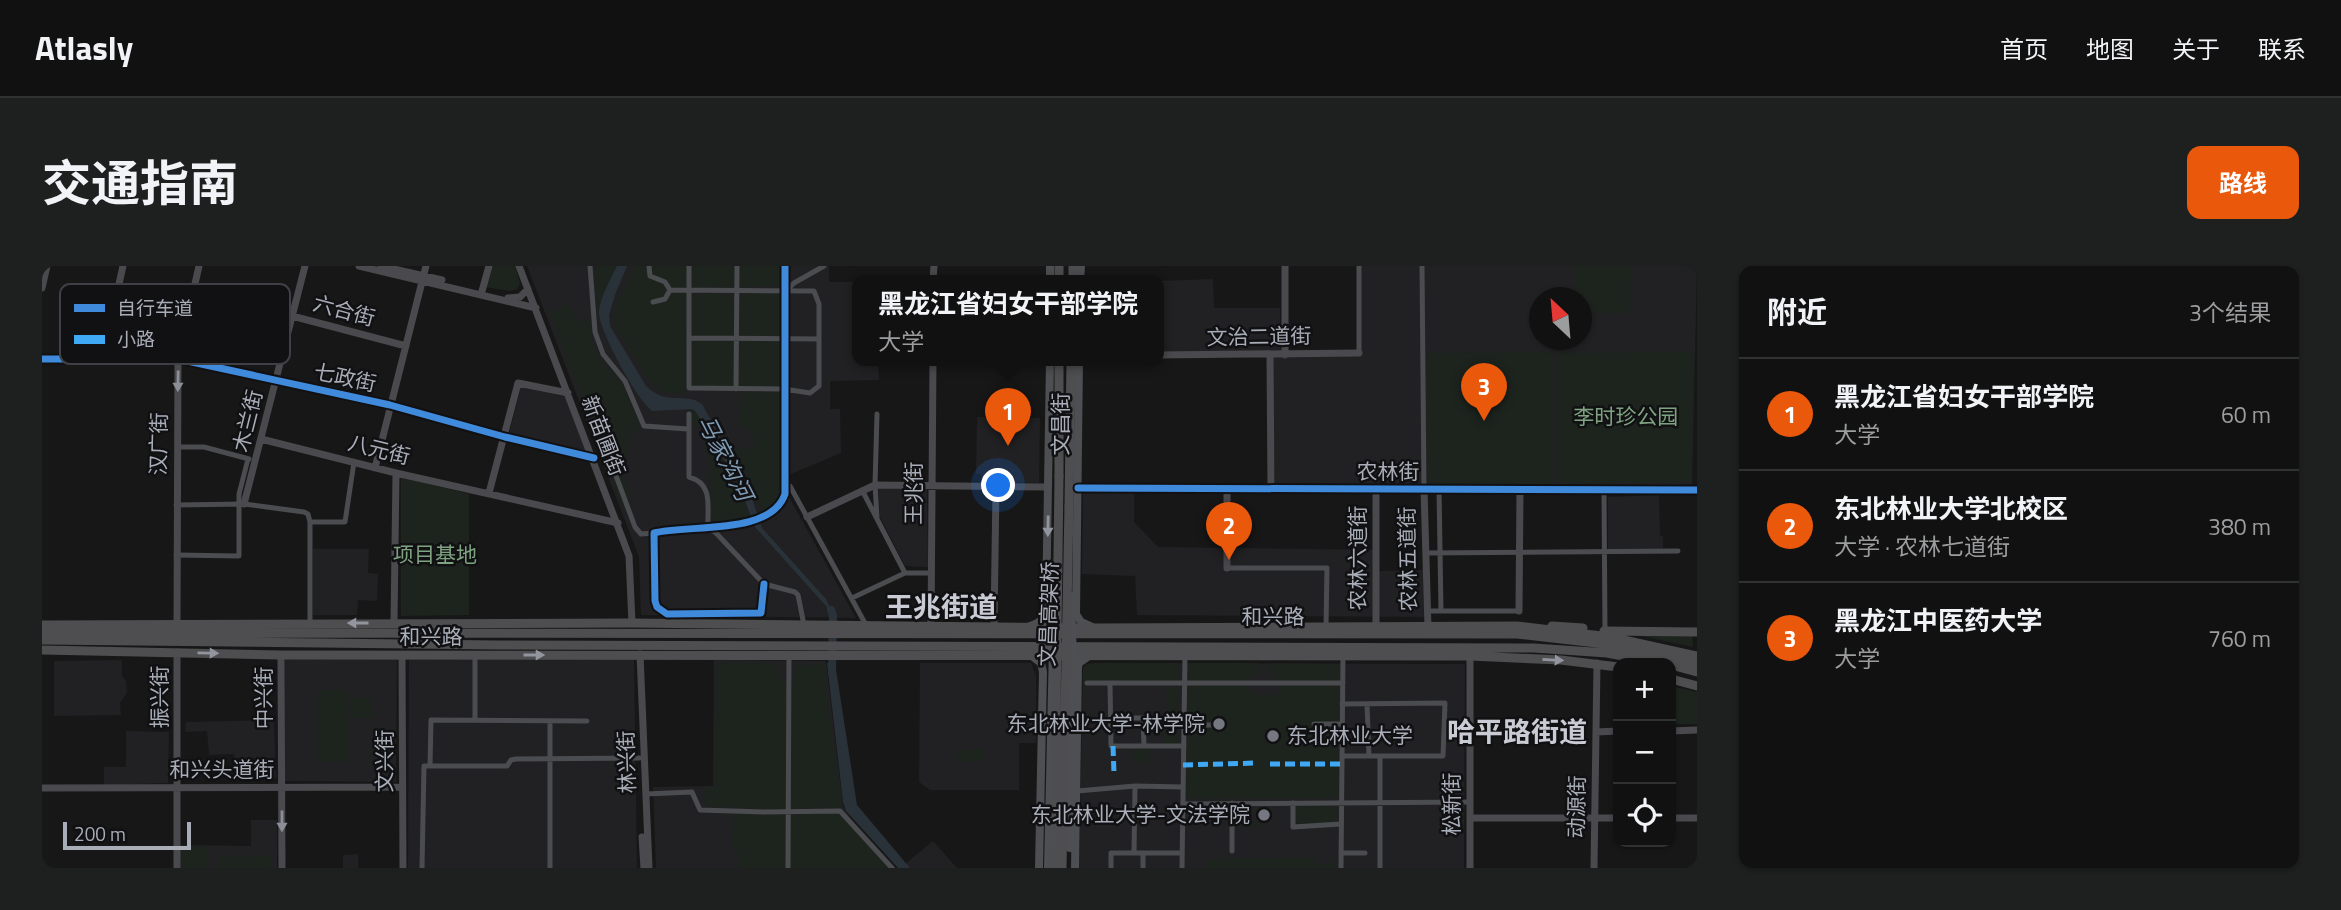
<!DOCTYPE html>
<html lang="zh">
<meta charset="utf-8">
<style>
body{margin:0;font-family:"Titillium Web","Noto Sans SC",sans-serif;background:#1e1f1f;color:#f1f3f6}
.controls{position:absolute;right:21px;bottom:21px;display:grid;overflow:hidden;border-radius:14px;box-shadow:0 2px 5px #0004}
.controls button{width:63px;height:63px;display:grid;place-items:center;padding:0;border:0;border-bottom:2px solid #303131;background:#111;color:#f1f3f6;font:35px sans-serif}
.compass{position:absolute;left:1487px;top:21px;width:63px;height:63px;border-radius:50%;background:#111;box-shadow:0 2px 5px #0004;rotate:334deg}
.scale{position:absolute;left:21px;bottom:18px;width:128px;box-sizing:border-box;padding-left:7px;border:4px solid #a8adb8;border-top:0;font-size:19px;line-height:24px;white-space:nowrap;color:#a8adb8;-webkit-text-stroke:5px #111113;paint-order:stroke}
.you{position:absolute;left:957px;top:220px;width:24px;height:24px;margin:-18px;border:5px solid #fff;border-radius:50%;background:#1a73e8;box-shadow:0 0 0 10px #1a73e833}
.badge{display:grid;place-items:center;width:46px;height:46px;border-radius:50%;background:#ea580c;color:#fff;font-size:23px;font-weight:700}
.pin{position:absolute;translate:-50% -58px;filter:drop-shadow(0 2px 4px #0008)}
.pin::after{content:'';position:absolute;top:37px;width:24px;height:21px;background:inherit;clip-path:polygon(0 0,100% 0,50% 100%)}
.popup{position:absolute;left:810px;top:9px;width:312px;height:91px;box-sizing:border-box;display:grid;place-content:center;border-radius:14px;background:#111;filter:drop-shadow(0 2px 5px #0005);font-size:23px;white-space:nowrap;color:#9c9d9f}
.popup b{font-size:26px;color:#f1f3f6}
.popup::after{content:'';position:absolute;left:50%;top:100%;margin-left:-14px;border:14px solid transparent;border-top-color:#111}
.list{margin:0;padding:0;list-style:none}
h2{display:flex;justify-content:space-between;align-items:center;height:91px;margin:0;padding:0 28px;font-size:30px}
h2 small{font-size:23px;font-weight:400;color:#9c9d9f}
.list li{display:grid;grid-template-columns:46px 1fr auto;gap:21px;align-items:center;box-sizing:border-box;height:112px;padding:0 28px;border-top:2px solid #303131}
.list b{display:block;font-size:26px;white-space:nowrap}
.list p{margin:0;font-size:23px;white-space:nowrap;color:#9c9d9f}
.list em{font-size:23px;font-style:normal;color:#9c9d9f}
.icon{flex:none;width:38px;height:38px;fill:none;stroke:currentColor;stroke-width:2;stroke-linecap:round;stroke-linejoin:round}
.map{position:relative;flex:none;width:1655px;height:602px;overflow:hidden;border-radius:14px}
header{display:flex;align-items:center;gap:42px;box-sizing:border-box;height:98px;padding:0 35px;background:#111;border-bottom:2px solid #303131}
header strong{font-size:33px}
nav{display:flex;gap:38px;margin-inline-start:auto;font-size:24px}
.intro{display:flex;align-items:center;justify-content:space-between;box-sizing:border-box;height:168px;padding:0 42px}
h1{margin:0;font-size:49px}
.button{padding:18px 32px;border-radius:14px;background:#ea580c;color:#fff;font-size:24px;font-weight:700}
main{display:flex;gap:42px;padding:0 42px}
aside{flex:1;background:#111;border-radius:14px;box-shadow:0 2px 5px #0004}
.map>svg:first-child{display:block}
.built{fill:#212123;fill-rule:evenodd}
.green{fill:#1d241e}
.water{fill:#2a3239}
.lines{fill:none;stroke-linecap:round;stroke-linejoin:round}
.river{stroke:#2a3239;stroke-width:8}
.street{stroke:#4b4c50;stroke-width:5}
.secondary{stroke:#4a4a4e;stroke-width:7}
.primary{stroke:#4d4f52;stroke-width:8}
.highway{stroke:#4e4e51;stroke-width:9}
.primary-bridge{stroke:#4d4f52;stroke-width:8}
.highway-bridge{stroke:#4e4e51;stroke-width:9}
.quiet{stroke:#3fa9f5;stroke-width:5;stroke-dasharray:10 5;stroke-linecap:butt}
.cycleway-casing{stroke:#111113;stroke-width:11}
.cycleway{stroke:#408adc;stroke-width:7}
.oneway{fill:#8c8f98}
.oneway2{fill:#91969e}
.oneway3{fill:#92959e}
.poi-dot{fill:#757880;stroke:#111113;stroke-width:2.5}
.labels{text-anchor:middle;stroke-width:5;stroke-linejoin:round;paint-order:stroke}
.street-label{font-size:21px;fill:#a8adb8;stroke:#111113}
.park-label{font-size:21px;fill:#7fa381;stroke:#111113}
.poi-label{font-size:21px;fill:#a8adb8;stroke:#111113;text-anchor:end}
.water-label{font-size:23px;font-style:italic;fill:#7f9bb3;stroke:#111113}
.district-label{font-size:28px;font-weight:bold;fill:#c9ccd4;stroke:#111113}
.key{fill:#111113;stroke:#3e4045;stroke-width:2}
.key-label{font-size:19px;fill:#a8adb8}
</style>
<header>
<strong>Atlasly</strong>
<nav><a>首页</a><a>地图</a><a>关于</a><a>联系</a></nav>
</header>
<div class="intro"><h1>交通指南</h1><a class="button">路线</a></div>
<main>
<div class="map">
<svg width="1655" height="602" viewBox="0 0 1655 602">
<rect width="100%" height="100%" fill="#171717"/>
<path class="built" d="M485,0H787V16H815L816,94H836L837,114L788,115V143H798L799,187L737,213L814,352L599,349L597,291Z
M1318,0H1655L1650,219H1233L1230,91L1319,89ZM1498,32H1540V74H1498Z
M1171,13L1172,42H1238L1239,85L1117,86L1116,15Z
M479,121L524,131L544,186L467,168Z
M935,151L998,152L997,217L940,216L939,208H934Z
M836,222H885L886,301L863,300L838,251Z
M1041,225H1092V256L1116,281L1333,284L1334,305L1381,304L1382,351L1095,349L1093,310L1040,308Z
M1617,229L1618,269L1621,271V283H1566V231Z
M271,283H327L326,307L336,308L335,335L316,334L315,349H271Z
M355,392L354,516L243,515V393Z
M80,394V410L84,415L85,427L78,437L79,449L12,450V395Z
M367,394H592L595,602H366Z
M672,394L784,395L801,540L809,553L854,602H614L611,521L671,520Z
M878,397H989L994,410V477H977V524H888L877,516Z
M1053,397L1423,398L1422,602H1037L1041,402L1045,398Z
M232,454L234,512H214L213,492H192V488L167,489L165,465L143,466L144,456Z
M84,465L127,466L126,517L62,519V501H84Z
M209,554H235V602H137L138,579L209,580Z
M891,575L915,602H858Z
M316,588V602H301V589Z"/>
<path class="green" d="M449,0H473L478,17L476,23L468,25L443,21Z
M553,0H576L557,44L555,40Z
M592,0H645L643,128L622,127L609,118L574,61L571,48Z
M650,0H692V21H650Z
M697,0H740V20L697,21Z
M1533,0H1589L1588,47H1540V32L1533,31Z
M742,27L741,72L697,71V35L704,28Z
M649,28H686L693,35V71L650,70Z
M527,39L534,55L548,52L551,77L559,94L580,118L600,163L588,166L585,204L582,212L587,225L590,244L583,249L508,46Z
M649,74L693,75L692,120H650Z
M696,75H741L740,121L696,120Z
M1511,86L1512,218L1386,219V87Z
M1652,86L1649,216L1518,218V87Z
M739,126V228L732,240L720,246L708,214L692,183L712,181L709,162H697L700,127Z
M648,143L654,146L697,219L708,251L685,258H669C669,227 670,187 656,159H651Z
M359,211L427,228V349L359,350Z
M1650,366L1651,381L1585,367Z
M675,397H731L735,406L744,415L743,544L663,540L662,522H673Z
M1053,397H1136V415H1041V402L1045,398Z
M1147,397H1216V408H1209L1208,416L1146,415Z
M1228,397L1298,398V416H1235L1232,407L1227,406Z
M755,399H784L783,413L800,541L748,543L749,424Z
M1146,418H1208L1207,429H1237V419L1296,420V532L1144,533Z
M1629,420L1655,426V458H1629Z
M1124,421H1136L1135,478H1121V446H1125Z
M276,424L305,425L306,495L275,496Z
M308,432H330L331,451L308,452Z
M1092,482H1107V497H1091Z
M941,483V495L915,496V484Z
M1295,540L1294,557L1254,558L1253,541Z
M1211,541L1212,544L1218,546L1196,548V555H1217V562H1192L1193,542Z
M796,547L848,602H748L747,549Z
M691,548L743,549L744,602H697L696,586L690,585Z
M140,581H165V602H139Z
M230,590L229,602H177V591Z
M1273,592L1274,599L1296,596V602H1162L1165,599L1166,593Z"/>
<path class="water" d="M575,0H585L574,26L567,49L568,60L604,120C625,141 641,125 660,138L706,221L720,262L784,333L793,352L788,353L784,340L713,261L697,219L654,146L650,143L611,145C597,138 556,63 557,46C558,31 569,13 575,0Z
M785,397H793L815,539L868,602H856L804,545L801,536Z"/>
<g class="lines">
<path class="river" d="M789,344L791,349L790,407"/>
<path class="street" d="M548,0L553,66L561,88L583,115L602,160L646,163
M607,0L608,10L623,16L628,24L623,33L611,36
M1317,0V87
M1380,0L1382,223
M628,24C676,24 724,25 772,25L777,38V120L768,127L742,123L647,122V0
M744,25L752,17L782,0
M647,72L776,73
M694,123L695,0
M647,148V211C672,218 665,241 666,262L674,267L722,318L753,326L756,329L762,359
M835,148L833,219L835,251
M135,181H162L207,193
M570,199L593,261L599,268L612,267
M748,220L824,359
M1397,223L1399,345
M820,224L863,307
M1562,224L1563,365
M134,239L202,238L262,246L266,248L268,256H303L312,196
M1385,287L1636,285
M134,289L197,290V228L206,193
M1185,302H1285L1284,360
M722,318L719,347L625,348L615,341L613,335L612,267C646,258 729,270 743,228V0
M810,332L863,307H890
M1385,345H1477
M268,357V256
M1045,417H1301
M1068,417L1069,480H1142
M1325,438L1327,490
M1069,452H1101L1102,480
M433,454V389
M1272,458H1300
M1142,459H1173
M1300,490H1401L1403,437L1300,438
M388,500H465L469,494L474,493L598,492
M1035,525L1093,520L1141,521
M604,528L650,526L658,544L722,546L798,545L850,602
M1251,537V561L1299,558
M1141,538L1428,536
M1190,585V537
M1092,587L1093,520
M1101,587V602
M1299,587H1323
M380,602L382,500H388L389,454L545,455
M508,602V455
M746,602L747,389
M1069,602V587H1140
M1140,602L1143,389
M1299,602L1301,389
M1338,602V490"/>
<path class="secondary" d="M317,0L494,42
M339,0L400,14
M477,0L587,290L590,357
M891,14L892,0
M0,22L5,0
M440,25L447,0
M150,31L244,52L250,50L364,80
M466,32L478,31L486,23
M1116,89L1317,87
M1228,89L1229,223
M1243,89V0
M0,93H136L348,139L463,171L552,192
M60,94L81,0
M219,173L354,207L576,257
M333,202L384,0
M1036,222L1655,224
M1382,223L1386,362
M447,227L476,117L526,127
M202,238L263,0
M765,251L833,219L1006,221
M1185,302V223
M1477,345L1478,224
M352,357L354,207
M135,359L136,93L157,0
M889,360L891,94
M952,361L954,220
M1334,362V223
M598,388L607,602
M239,389L240,602
M360,389L361,602
M1629,465L1655,464
M1554,466L1576,465
M0,522L360,521
M1428,552H1576
M1629,552H1655
M600,571L602,602
M135,602V386
M1428,602V390
M1552,602L1555,397"/>
<path class="primary" d="M1008,14V0
M1038,14L1039,0
M1037,94L1034,348L1039,356L1050,361
M985,361C995,358 1003,354 1004,344L1008,94
M990,390L999,397L1001,406L997,602
M1033,602L1036,401L1037,397L1047,390"/>
<path class="highway" d="M1017,14V0
M1031,14V0
M1017,210V94
M1027,240L1029,94
M0,359L590,357L1053,362L1475,360L1568,371L1655,390
M1510,360L1541,362
M1562,365L1655,366
M0,367L1475,368L1563,378L1655,398
M0,374L456,379L1492,382L1565,387L1619,397
M0,384L239,389L1428,390L1519,394L1576,401
M1629,399L1655,406
M1629,413L1655,420"/>
<path class="primary-bridge" d="M1028,582L1031,398L1029,330
M1006,602L1012,336"/>
<path class="highway-bridge" d="M1012,602L1017,210
M1020,602L1027,240"/>
<path class="quiet" d="M1071,480L1072,508
M1228,498H1300
M1141,499L1215,497"/>
<g class="cycleway-casing">
<path id="cycleway" d="M0,93H136L348,139L463,171L552,192
M1036,222L1655,224
M722,318L719,347L625,348L615,341L613,335L612,267C646,258 729,270 743,228V0"/>
</g>
<use href="#cycleway" class="cycleway"/>
</g>
<defs><path id="oneway-solid" d="M-6-.8H1V-3.2L6.5 0L1 3.2V.8H-6Z" transform="scale(1.75)"/></defs>
<g class="oneway">
<use href="#oneway-solid" transform="translate(136 115) rotate(91)"/>
<use href="#oneway-solid" transform="translate(240 555) rotate(90)"/>
</g>
<use class="oneway2" href="#oneway-solid" transform="translate(1006 260) rotate(91)"/>
<g class="oneway3">
<use href="#oneway-solid" transform="translate(316 357) rotate(180)"/>
<use href="#oneway-solid" transform="translate(166 387) rotate(1)"/>
<use href="#oneway-solid" transform="translate(492 389)"/>
<use href="#oneway-solid" transform="translate(1511 394) rotate(3)"/>
</g>
<g class="poi-dot">
<circle cx="1177" cy="458" r="7"/>
<circle cx="1231" cy="470" r="7"/>
<circle cx="1222" cy="549" r="7"/>
</g>
<g class="labels">
<g class="street-label">
<text transform="translate(302 45) rotate(15)" y="7">六合街</text>
<text transform="translate(1217 71) rotate(-1)" y="7">文治二道街</text>
<text transform="translate(303 112) rotate(12)" y="7">七政街</text>
<text transform="translate(206 155) rotate(-76)" y="7">木兰街</text>
<text transform="translate(1019 158) rotate(-90)" y="7">文昌街</text>
<text transform="translate(561 170) rotate(69)" y="7">新苗圃街</text>
<text transform="translate(117 178) rotate(-89)" y="7">汉广街</text>
<text transform="translate(337 184) rotate(14)" y="7">八元街</text>
<text x="1346" y="213">农林街</text>
<text transform="translate(872 227) rotate(-90)" y="7">王兆街</text>
<text transform="translate(1316 292) rotate(-90)" y="7">农林六道街</text>
<text transform="translate(1366 293) rotate(-91)" y="7">农林五道街</text>
<text transform="translate(1007 348) rotate(-88)" y="7">文昌高架桥</text>
<text x="1231" y="358">和兴路</text>
<text x="389" y="378">和兴路</text>
<text transform="translate(118 431) rotate(-90)" y="7">振兴街</text>
<text transform="translate(222 432) rotate(-90)" y="7">中兴街</text>
<text transform="translate(343 495) rotate(-90)" y="7">文兴街</text>
<text transform="translate(585 496) rotate(-92)" y="7">林兴街</text>
<text x="180" y="511">和兴头道街</text>
<text transform="translate(1410 538) rotate(-90)" y="7">松新街</text>
<text transform="translate(1535 541) rotate(-89)" y="7">动源街</text>
</g>
<g class="park-label">
<text x="1584" y="158">李时珍公园</text>
<text x="393" y="296">项目基地</text>
</g>
<g class="poi-label">
<text x="1163" y="465">东北林业大学-林学院</text>
<text x="1245" y="477" text-anchor="start">东北林业大学</text>
<text x="1208" y="556">东北林业大学-文法学院</text>
</g>
<g class="water-label">
<text transform="translate(683 192) rotate(63)" y="8">马家沟河</text>
</g>
<g class="district-label">
<text x="899" y="351">王兆街道</text>
<text x="1475" y="476">哈平路街道</text>
</g>
</g>
<rect x="18" y="18" width="230" height="80" rx="10" class="key"/>
<rect x="32" y="38" width="31" height="8" fill="#408adc"/>
<rect x="32" y="69" width="31" height="9" fill="#3fa9f5"/>
<g class="key-label">
<text x="75" y="49">自行车道</text>
<text x="75" y="80">小路</text>
</g>
</svg>
<div class="controls">
<button>+</button>
<button>−</button>
<button><svg class="icon" aria-label="locate" viewBox="0 0 24 24"><circle cx="12" cy="12" r="6"/><path d="M12 2v4M12 18v4M2 12h4M18 12h4"/></svg></button>
</div>
<svg class="compass" viewBox="-18 -18 36 36"><path d="M0-13l5 13h-10z" fill="#e53935"/><path d="M0 13l5-13h-10z" fill="#9c9d9f"/></svg>
<div class="scale">200 m</div>
<div class="you"></div>
<div class="pin badge" style="left:966px;top:180px">1</div>
<div class="popup"><b>黑龙江省妇女干部学院</b>大学</div>
<div class="pin badge" style="left:1187px;top:294px">2</div>
<div class="pin badge" style="left:1442px;top:155px">3</div>
</div>
<aside>
<h2>附近<small>3个结果</small></h2>
<ul class="list">
<li><span class="badge">1</span><div><b>黑龙江省妇女干部学院</b><p>大学</p></div><em>60 m</em></li>
<li><span class="badge">2</span><div><b>东北林业大学北校区</b><p>大学 · 农林七道街</p></div><em>380 m</em></li>
<li><span class="badge">3</span><div><b>黑龙江中医药大学</b><p>大学</p></div><em>760 m</em></li>
</ul>
</aside>
</main>
